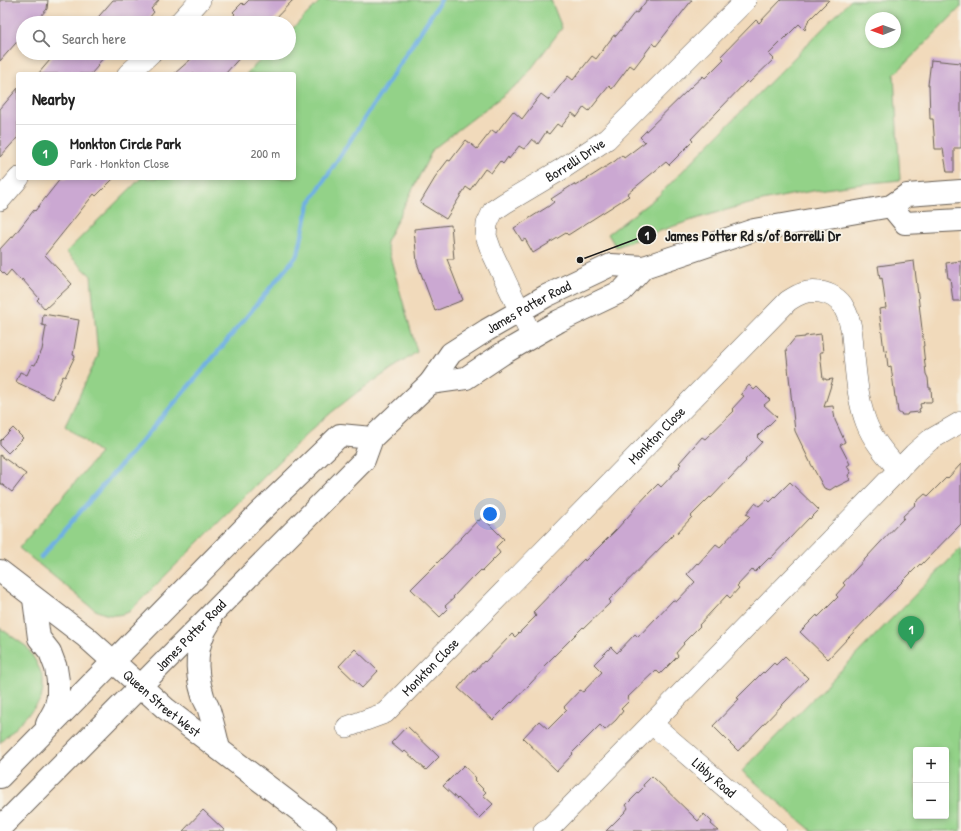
<!DOCTYPE html>
<meta charset="utf-8">
<style>
body{margin:0;font-family:"Patrick Hand",sans-serif;background:#f2f2f2;color:#222}
.controls{position:absolute;right:12px;bottom:12px;display:grid;overflow:hidden;border-radius:4px;box-shadow:0 2px 6px #0003}
.controls button{width:36px;height:36px;display:grid;place-items:center;padding:0;border:0;border-bottom:1px solid #e0e0e0;background:#fff;color:#222;font:20px sans-serif}
.compass{position:absolute;left:865px;top:12px;width:36px;height:36px;border-radius:50%;background:#fff;box-shadow:0 2px 6px #0003;rotate:269deg}
.you{position:absolute;left:490px;top:514px;width:14px;height:14px;margin:-10px;border:3px solid #fff;border-radius:50%;background:#1a73e8;box-shadow:0 0 0 6px #1a73e833}
.badge{display:grid;place-items:center;width:26px;height:26px;border-radius:50%;background:#d93025;color:#fff;font-size:13px;font-weight:700}
.pin{position:absolute;translate:-50% -33px;filter:drop-shadow(0 1px 2px #0008)}
.pin::after{content:'';position:absolute;top:21px;width:14px;height:12px;background:inherit;clip-path:polygon(0 0,100% 0,50% 100%)}
.list{margin:0;padding:0;list-style:none}
h2{display:flex;justify-content:space-between;align-items:center;height:52px;margin:0;padding:0 16px;font-size:17px}
h2 small{font-size:13px;font-weight:400;color:#767676}
.list li{display:grid;grid-template-columns:26px 1fr auto;gap:12px;align-items:center;box-sizing:border-box;height:56px;padding:0 16px;border-top:1px solid #e0e0e0}
.list b{display:block;font-size:15px;white-space:nowrap}
.list p{margin:0;font-size:13px;white-space:nowrap;color:#767676}
.list em{font-size:13px;font-style:normal;color:#767676}
.icon{flex:none;width:22px;height:22px;fill:none;stroke:currentColor;stroke-width:2;stroke-linecap:round;stroke-linejoin:round}
.map{position:relative;flex:none;width:961px;height:831px;overflow:hidden}
.search{position:absolute;background:#fff;box-shadow:0 2px 6px #0003;left:16px;top:16px;width:280px;height:44px;display:flex;align-items:center;gap:10px;box-sizing:border-box;padding:0 14px;border-radius:22px;color:#767676;font-size:15px}
.panel{position:absolute;background:#fff;box-shadow:0 2px 6px #0003;left:16px;top:72px;width:280px;height:108px;border-radius:4px}
.map>svg:first-child{display:block}
.green{fill:#93d288;stroke:#587752;fill-rule:evenodd}
.lines{fill:none;stroke-linecap:round;stroke-linejoin:round}
.stream{stroke:#6fb0e3;stroke-width:4.5}
.building{fill:#cba8d2}
.minor-casing{stroke:#675e54;stroke-width:22}
.major-casing{stroke:#675e54;stroke-width:24}
.minor{stroke:#fff;stroke-width:21}
.major{stroke:#fff;stroke-width:22}
.labels{text-anchor:middle;stroke-width:3.5;stroke-linejoin:round;paint-order:stroke}
.street-label{font-size:14px;fill:#1c1c1c;stroke:#f7f3e8}
.leader{fill:none;stroke:#1c1c1c;stroke-width:1.5}
.callout-dot{fill:#1c1c1c;stroke:#f7f3e8;stroke-width:1.5}
.mark-label{font-size:12px;text-anchor:middle;font-weight:bold;fill:#fff}
.callout-label{font-size:15px;text-anchor:middle;font-weight:bold;fill:#1c1c1c;stroke:#f7f3e8;stroke-width:3.5;stroke-linejoin:round;paint-order:stroke}
</style>
<div class="map">
<svg width="961" height="831" viewBox="0 0 961 831">
<rect width="100%" height="100%" fill="#f7f3e8"/>
<filter id="ink" filterUnits="userSpaceOnUse"><feTurbulence type="fractalNoise" baseFrequency=".025" numOctaves="2"/><feDisplacementMap in="SourceGraphic" scale="8" xChannelSelector="R" yChannelSelector="G"/><feConvolveMatrix kernelMatrix="1 2 1 2 8 2 1 2 1" color-interpolation-filters="sRGB"/></filter>
<filter id="wash" filterUnits="userSpaceOnUse"><feTurbulence type="fractalNoise" baseFrequency=".012" numOctaves="4" result="noise"/><feDisplacementMap in="SourceGraphic" scale="16" xChannelSelector="R" yChannelSelector="G"/><feGaussianBlur stdDeviation="0.9" result="paint"/><feColorMatrix in="noise" values="0 0 0 0 0 0 0 0 0 0 0 0 0 0 0 0 0 1.4 0 .05"/><feComposite in="paint" operator="in"/></filter>
<g filter="url(#wash)">
<rect width="100%" height="100%" fill="#f1dabb"/>
<path class="green" d="M321,0H551L562,28L522,81L433,149L386,242L417,352L359,391L332,412L309,432L129,612C116,617 106,616 94,609L19,548L100,453L65,426L98,356L91,276L66,252L141,178H294V74H246L268,53H289V32Z
M851,0H961V7L894,75L900,180C859,184 817,189 776,198C721,209 669,227 616,247L608,234L658,196ZM871,18H895V42H871Z
M961,548V831H812L742,771ZM916,750H946V816H916Z
M0,628L27,647L35,660L40,670L43,678V688L41,699L35,707L0,743Z"/>
<g class="lines">
<path class="stream" d="M41,557L202,371L298,254L309,204L441,0"/>
</g>
<g id="blocks">
<path class="building" d="M0,0H48L47,9L39,18V21H35L33,23H23V35L0,61Z
M113,0H159L151,9L154,12L145,23H93Z
M249,0H293L271,23H226L235,14L233,12L242,3L244,5Z
M647,0H692L656,46L653,43L634,68L630,65L612,89L609,86L589,111L584,107L577,117L572,113L561,127L557,124L549,134L546,132L538,144L532,139L524,149L519,146L509,159L508,157L503,164L500,161L491,173L485,169L470,190L466,187L446,219L420,203L435,178V177L448,160L450,161L466,140L477,149L492,130L496,133L513,111L522,119L541,94L549,100L568,76L573,80L592,56L596,59L614,35L616,36L635,12L637,13Z
M781,0H829L808,21L805,30L799,24L769,54L774,59L749,83L747,81L691,139L693,141L669,165L666,162L627,194L629,196L568,235L566,233L533,253L525,239L522,241L514,228L549,206L554,202L551,199L574,184L575,186L590,177L615,161L622,155L624,158L645,142L640,137L692,86L703,76L705,78L724,59L721,56L756,20L759,23Z
M56,53H108L97,65L98,66L91,74H38Z
M186,53H244L225,74H174L191,59Z
M931,60L961,63V148H954V172H947L943,149H935L933,119H930L929,85H928Z
M18,88V137L0,157V109Z
M61,178H114L96,196L94,194L45,255L72,284L45,309L37,300L39,298L22,279L21,281L11,270L6,276L0,270V249L11,237L12,238L34,210L35,211Z
M451,225L454,259H447L463,300L435,311L417,263L414,229Z
M914,261L924,346H923L926,374L928,378L929,388H931L932,402H923L924,403L920,404L921,408L919,409L920,412L908,413L907,415H902L898,412L896,397H895L891,366L888,367L886,350L884,351L879,309L886,308L882,278L880,279L878,266Z
M961,261V301H953L950,278H948L946,263Z
M43,314L79,320L73,355L75,356L65,377L63,376L53,399L16,382L20,372L27,375L32,364L35,365L42,350L46,326L42,325Z
M821,334L823,352H820L823,379H826V380L833,379L824,407L833,406L835,420L845,442L840,445L850,464L847,466L851,473L848,475L850,480L836,487V486L830,490L824,488L811,464L795,431L786,349L795,338L805,337V336Z
M749,385L754,390L757,387L770,400L764,405L777,417L757,437L762,442L745,460L746,461L711,498L710,497L691,516L692,517L676,534L675,533L609,600L611,602L584,628L583,627L544,666L546,667L512,703L511,702L493,720L458,688L473,670L475,671L484,661L485,662L512,634L515,637L536,616L533,612L559,585L584,559L585,561L616,530L633,511V510L649,493L658,484L661,487L680,467L679,466L681,464L679,463L702,437L705,439L734,411L732,409L744,396L741,394Z
M13,428L23,438L8,453L0,445V441Z
M0,455L26,474L12,492L0,483Z
M961,464V524L921,565L920,564L890,594L828,659L800,632L817,615L818,617L838,597L836,595L845,585L843,583L878,545L904,518L903,516L916,504L915,503L925,494L928,496L947,477L948,478Z
M790,482L819,510L810,519L809,518L770,559L769,558L755,572L753,569L737,586L739,588L730,598L727,595L699,625L700,626L683,643L684,644L676,653L678,656L660,674L656,670L627,698L629,701L621,709L623,711L616,720L605,730L600,725L572,753L573,754L557,771L523,738L539,721L548,729L567,710L564,707L580,690L583,692L602,672L594,664L611,647L617,653L635,634L638,637L673,600L676,602L695,582L687,574L697,563L698,564L716,544L720,547L750,516L746,514L755,503L759,506L767,499L770,502Z
M482,517L504,539L496,547L500,553L482,571L481,570L473,578L472,577L453,597L454,598L445,606L448,609L440,617L411,589L447,553L478,520L479,521Z
M355,649L378,671L362,688L339,666Z
M785,656L808,678L738,751L713,726L739,699L737,698L763,672L764,673L774,663L776,665Z
M407,726L439,757L426,770L405,751L403,753L391,743Z
M464,765L476,778L474,780L486,792L483,795L493,804L479,818L458,798L457,799L443,786Z
M652,776L698,821L704,814L712,822L711,824L719,831H606L625,812L628,808L626,805L644,787L643,785Z
M203,810L225,831H183Z"/>
</g>
</g>
<g filter="url(#ink)">
<use href="#blocks" fill-opacity="0" stroke="#675e54" stroke-width="1"/>
<g class="lines">
<g class="minor-casing">
<g id="minor">
<path d="M179,23L200,0"/>
<path d="M128,74L151,53"/>
<path d="M0,200L19,178"/>
<path id="s1" d="M532,337L491,250L486,236L487,224L493,211L505,203L562,169L607,139L746,0"/>
<path id="s2" d="M652,724L776,831"/>
<path id="s3" d="M347,727L385,713L788,301C799,294 806,290 820,292C829,293 840,299 844,308C851,320 852,333 853,347C856,372 857,398 866,422C873,441 886,455 899,470"/>
<path d="M544,831L550,828L914,454L930,440L961,422"/>
</g>
</g>
<g class="major-casing">
<g id="major">
<path d="M891,206L905,223L961,220"/>
<path d="M430,383L466,378L502,354L559,321L622,291L644,267"/>
<path id="s4" d="M0,571L86,637L165,708L326,831"/>
<path d="M34,599L39,638L50,652L56,668L58,681V697L55,709L47,724"/>
<path d="M210,622C195,644 195,671 203,696C204,701 208,705 209,710C213,723 216,736 219,749"/>
<path d="M0,777L258,514L340,435L372,438"/>
<path id="s5" d="M0,828C122,706 242,582 364,460L372,438L430,383L451,353L487,330L546,296L611,265L644,267L754,230L891,206L907,195L961,191"/>
</g>
</g>
<use href="#minor" class="minor"/>
<use href="#major" class="major"/>
</g>
</g>
<g class="labels">
<g class="street-label">
<text dy="5" stroke="none"><textPath href="#s1" startOffset="234">Borrelli Drive</textPath></text>
<text dy="5" stroke="none"><textPath href="#s5" startOffset="748">James Potter Road</textPath></text>
<text dy="5" stroke="none"><textPath href="#s3" startOffset="429">Monkton Close</textPath></text>
<text dy="5" stroke="none"><textPath href="#s5" startOffset="271">James Potter Road</textPath></text>
<text dy="5" stroke="none"><textPath href="#s3" startOffset="105">Monkton Close</textPath></text>
<text dy="5" stroke="none"><textPath href="#s4" startOffset="209">Queen Street West</textPath></text>
<text dy="5" stroke="none"><textPath href="#s2" startOffset="82">Libby Road</textPath></text>
</g>
</g>
<path class="leader" d="M580 260L647 235"/>
<g class="callout-dot">
<circle cx="580" cy="260" r="4"/>
<circle cx="647" cy="235" r="10"/>
</g>
<g class="mark-label">
<text x="647" y="240">1</text>
</g>
<g class="callout-label">
<text x="753" y="241">James Potter Rd s/of Borrelli Dr</text>
</g>
</svg>
<div class="controls">
<button>+</button>
<button>−</button>
</div>
<svg class="compass" viewBox="-18 -18 36 36"><path d="M0-13l5 13h-10z" fill="#e53935"/><path d="M0 13l5-13h-10z" fill="#767676"/></svg>
<div class="you"></div>
<div class="pin badge" style="left:911px;top:649px;background:#2e9e5b">1</div>
<div class="search"><svg class="icon" aria-label="search" viewBox="0 0 24 24"><circle cx="10" cy="10" r="6"/><path d="M15 15l6 6"/></svg>Search here</div>
<section class="panel">
<h2>Nearby<small></small></h2>
<ul class="list">
<li><span class="badge" style="background:#2e9e5b">1</span><div><b>Monkton Circle Park</b><p>Park · Monkton Close</p></div><em>200 m</em></li>
</ul>
</section>
</div>
